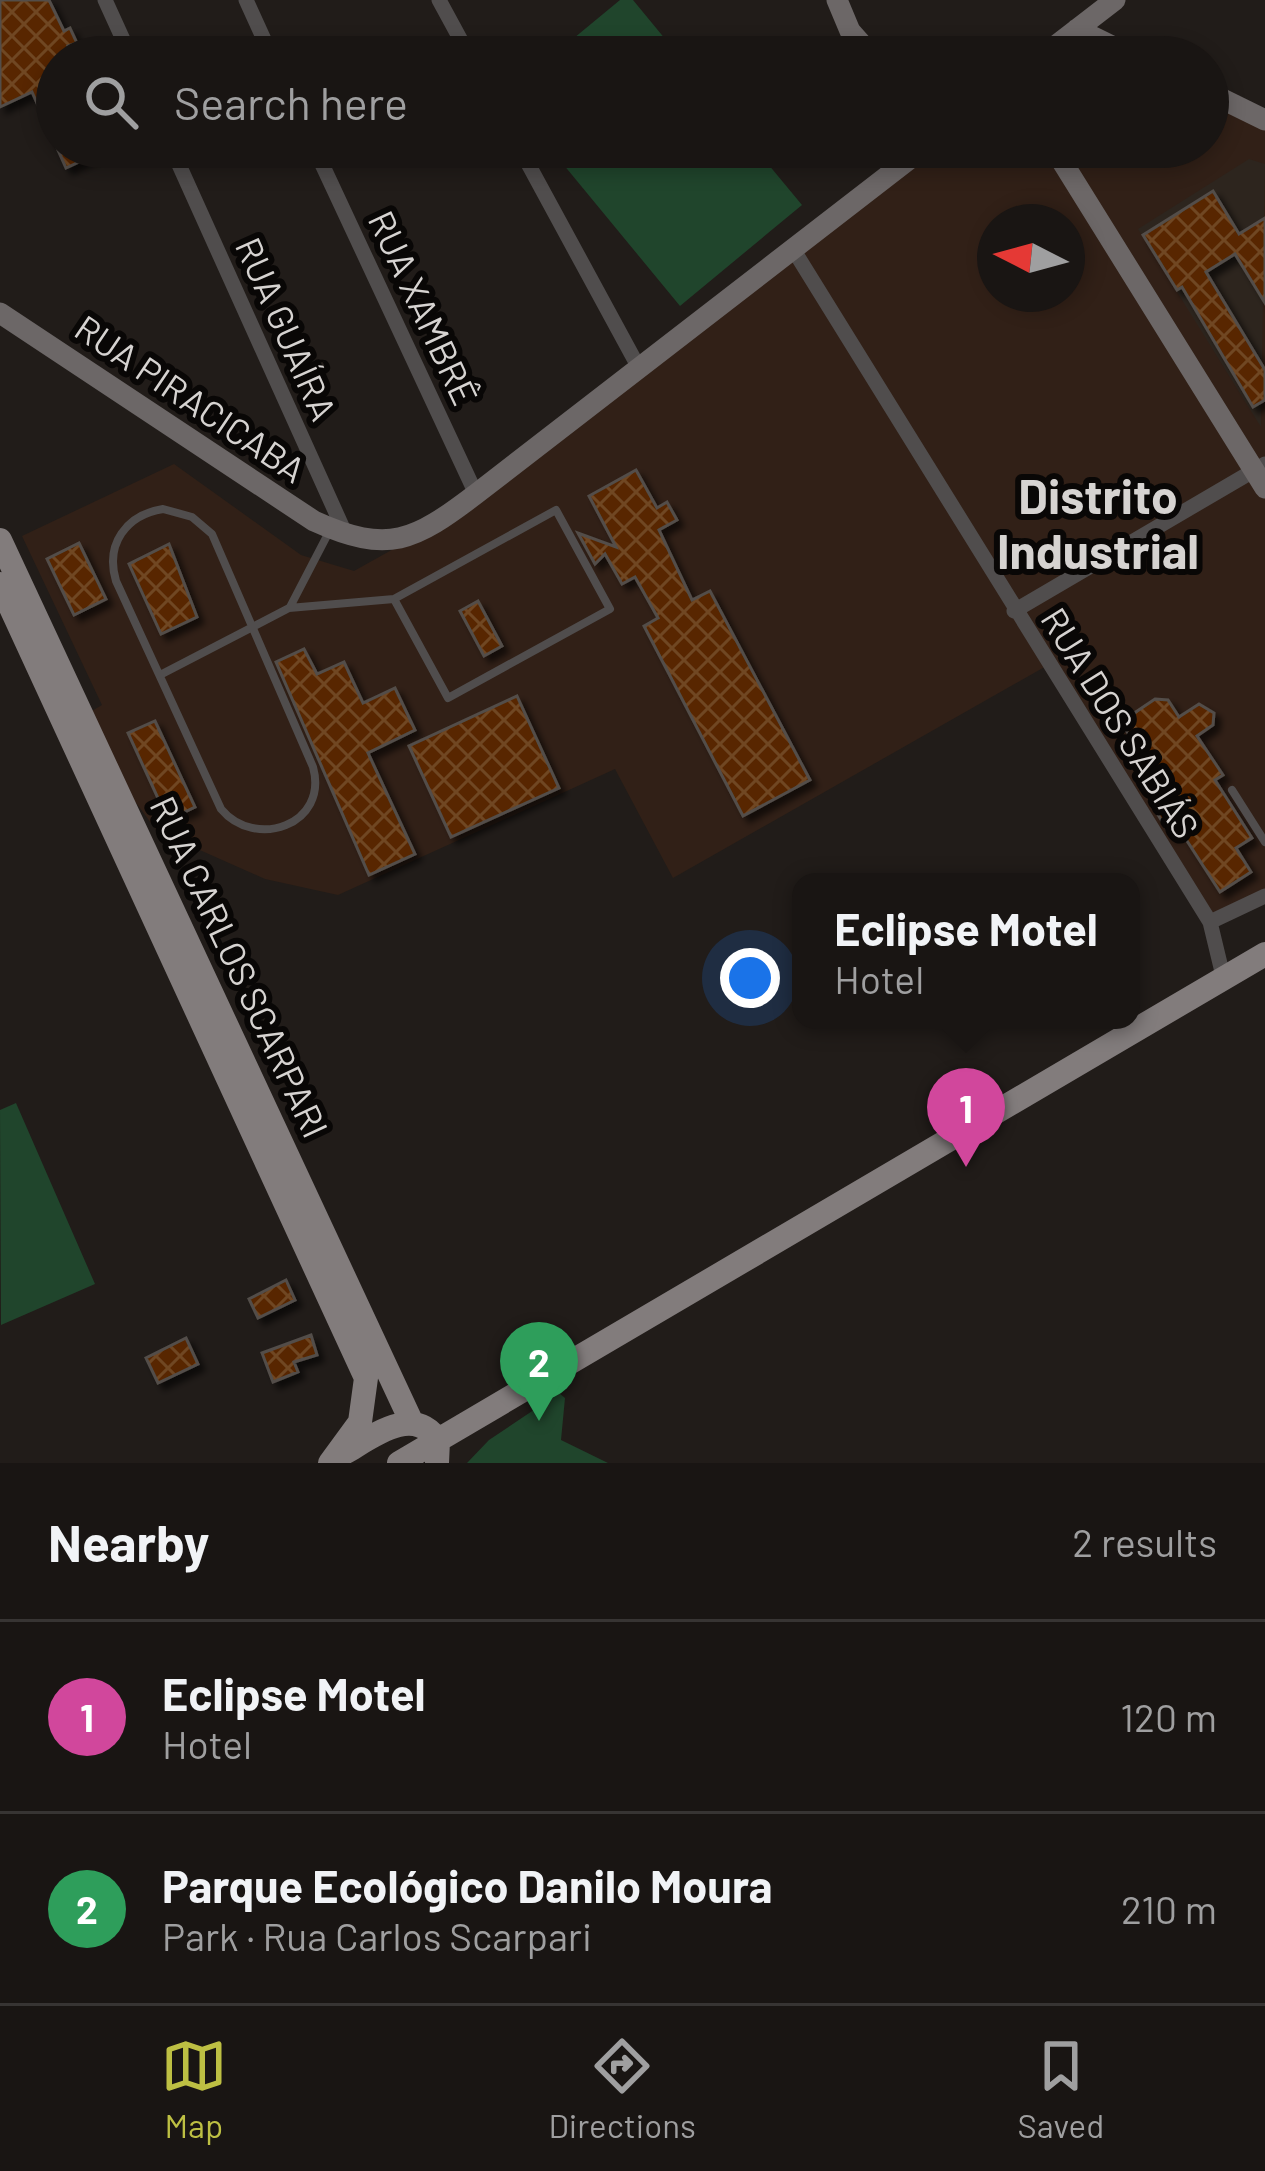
<!DOCTYPE html>
<meta charset="utf-8">
<style>
body{margin:0;font-family:Barlow,sans-serif;background:#221e1c;color:#f1f3f6}
.compass{position:absolute;left:977px;top:204px;width:108px;height:108px;border-radius:50%;background:#191513;box-shadow:0 6px 18px #0003;rotate:276deg}
.you{position:absolute;left:750px;top:978px;width:42px;height:42px;margin:-30px;border:9px solid #fff;border-radius:50%;background:#1a73e8;box-shadow:0 0 0 18px #1a73e833}
.badge{display:grid;place-items:center;width:78px;height:78px;border-radius:50%;background:#bdbf43;color:#fff;font-size:39px;font-weight:700}
.pin{position:absolute;translate:-50% -99px;filter:drop-shadow(0 3px 6px #0008)}
.pin::after{content:'';position:absolute;top:63px;width:42px;height:36px;background:inherit;clip-path:polygon(0 0,100% 0,50% 100%)}
.popup{position:absolute;left:792px;top:873px;width:348px;height:156px;box-sizing:border-box;display:grid;place-content:center;border-radius:24px;background:#191513;filter:drop-shadow(0 3px 9px #0005);font-size:39px;white-space:nowrap;color:#9f9fa0}
.popup b{font-size:45px;color:#f1f3f6}
.popup::after{content:'';position:absolute;left:50%;top:100%;margin-left:-24px;border:24px solid transparent;border-top-color:#191513}
.list{margin:0;padding:0;list-style:none}
h2{display:flex;justify-content:space-between;align-items:center;height:156px;margin:0;padding:0 48px;font-size:51px}
h2 small{font-size:39px;font-weight:400;color:#9f9fa0}
.list li{display:grid;grid-template-columns:78px 1fr auto;gap:36px;align-items:center;box-sizing:border-box;height:192px;padding:0 48px;border-top:3px solid #373433}
.list b{display:block;font-size:45px;white-space:nowrap}
.list p{margin:0;font-size:39px;white-space:nowrap;color:#9f9fa0}
.list em{font-size:39px;font-style:normal;color:#9f9fa0}
.icon{flex:none;width:66px;height:66px;fill:none;stroke:currentColor;stroke-width:2;stroke-linecap:round;stroke-linejoin:round}
.map{position:relative;flex:none;width:1265px;height:1463px;overflow:hidden}
.search{position:absolute;background:#191513;box-shadow:0 6px 18px #0003;left:36px;right:36px;top:36px;height:132px;display:flex;align-items:center;gap:30px;box-sizing:border-box;padding:0 42px;border-radius:66px;color:#9f9fa0;font-size:45px}
.sheet{height:540px;background:#191513}
nav{display:flex;justify-content:space-around;align-items:center;box-sizing:border-box;height:168px;border-top:3px solid #373433;background:#191513;font-size:33px;color:#9f9fa0}
nav a{display:grid;justify-items:center;gap:6px}
nav .on{color:#bdbf43}
.map>svg:first-child{display:block}
.industrial{fill:#312017;fill-rule:evenodd}
.built{fill:#2d251e}
.park{fill:#20452c}
.building{fill:url(#building-cross-hatch);stroke:#524d49;stroke-width:3;filter:url(#shadow)}
.lines{fill:none;stroke-linecap:round;stroke-linejoin:round}
.lane{stroke:#504d4d;stroke-width:8}
.street{stroke:#504d4d;stroke-width:15}
.secondary{stroke:#6c6767;stroke-width:21}
.primary{stroke:#827c7c;stroke-width:24}
.labels{text-anchor:middle;stroke-width:12;stroke-linejoin:round;paint-order:stroke}
.street-label{font-size:36px;fill:#d6d3d1;stroke:#090706}
.district-label{font-size:48px;font-weight:bold;fill:#d6d3d1;stroke:#090706}
</style>
<div class="map">
<svg width="1265" height="1463" viewBox="0 0 1265 1463">
<defs>
<pattern id="building-cross-hatch" width="8" height="8" patternUnits="userSpaceOnUse" patternTransform="scale(3)"><rect width="8" height="8" fill="#582800"/><path d="M0 0l8 8M0 8l8-8" fill="none" stroke="#6f4624"/></pattern>
<filter id="shadow"><feDropShadow dx="6" dy="6" stdDeviation="3" flood-color="#0009"/></filter>
</defs>
<rect width="100%" height="100%" fill="#211c19"/>
<path class="industrial" d="M1208,92L1265,120V896L1210,922L1048,665L673,878L615,769L338,895L265,879L157,831L75,721L102,705L22,536L174,464L301,555L354,571L431,528L925,147H1208ZM995,222H1067V294H995Z"/>
<path class="built" d="M1249,159L1265,164L1261,427L1138,229Z"/>
<path class="park" d="M620,0H633L680,57H551Z
M549,147H754L802,205L680,306Z
M16,1103L95,1284L1,1325L0,1110Z
M559,1393L565,1398L561,1440L608,1463H467L489,1440Z"/>
<path class="building" d="M0,0H49L64,31L70,28L77,43L68,46L73,57H57V147H111L66,168L32,92L0,107Z
M1213,191L1239,234L1265,218V303L1235,254L1206,272L1265,370V400L1253,407L1182,287L1177,290L1143,235Z
M636,470L657,508L667,502L677,520L659,530L692,600L710,591L810,780L743,816L644,626L658,618L635,577L622,584L605,554L595,564L578,533L616,547L589,496Z
M79,543L106,599L74,615L47,559Z
M169,544L197,617L161,634L129,564Z
M478,601L502,646L484,656L460,611Z
M304,649L317,674L344,662L363,703L395,688L415,730L368,753L415,854L369,875L276,662Z
M517,696L559,788L451,837L409,746Z
M1155,699L1168,700L1179,717L1199,704L1214,713L1213,725L1197,736L1223,775L1215,780L1252,838L1236,848L1251,872L1220,892L1180,830L1171,836L1157,813L1166,807L1126,745L1133,741L1121,722Z
M155,721L195,807L168,820L128,733Z
M286,1280L295,1300L258,1318L249,1299Z
M311,1335L317,1355L294,1362L298,1372L273,1382L262,1353Z
M186,1338L198,1364L158,1383L146,1358Z"/>
<g class="lines">
<path class="lane" d="M163,509L192,517L212,534L313,767C329,825 255,850 221,809L116,581C105,544 126,515 163,509Z
M290,607L330,530
M160,675L289,608L394,599L556,510L610,609L448,698L394,599
M1232,790L1265,842"/>
<path class="street" d="M105,0L131,57
M246,0L272,57
M439,0L470,57
M171,147L346,535
M314,147L476,494
M519,147L639,368
M793,249L1210,922L1223,976
M1014,611L1265,464
M1210,922L1265,896"/>
<path class="secondary" d="M837,0L850,31L873,57
M1077,29L1134,57
M1041,57L1115,0
M1208,92L1265,120
M1053,147L1265,488
M0,313L314,521C389,555 414,541 476,494L925,147"/>
<path class="primary" d="M0,540L412,1423
M0,584L366,1378L360,1422L330,1463
M346,1452C373,1436 414,1404 438,1441L437,1463
M399,1463L1265,954"/>
</g>
<g class="labels">
<g class="street-label">
<text transform="translate(423 308) rotate(65)" y="13">RUA XAMBRÊ</text>
<text transform="translate(286 329) rotate(66)" y="13">RUA GUAÍRA</text>
<text transform="translate(190 399) rotate(34)" y="13">RUA PIRACICABA</text>
<text transform="translate(1120 723) rotate(58)" y="13">RUA DOS SABIÁS</text>
<text transform="translate(239 967) rotate(65)" y="13">RUA CARLOS SCARPARI</text>
</g>
<g class="district-label">
<text x="1098" y="514">Distrito<tspan x="1098" dy="55">Industrial</tspan></text>
</g>
</g>
</svg>
<svg class="compass" viewBox="-18 -18 36 36"><path d="M0-13l5 13h-10z" fill="#e53935"/><path d="M0 13l5-13h-10z" fill="#9f9fa0"/></svg>
<div class="you"></div>
<div class="pin badge" style="left:966px;top:1167px;background:#d1479c">1</div>
<div class="popup"><b>Eclipse Motel</b>Hotel</div>
<div class="pin badge" style="left:539px;top:1421px;background:#2e9e5b">2</div>
<div class="search"><svg class="icon" aria-label="search" viewBox="0 0 24 24"><circle cx="10" cy="10" r="6"/><path d="M15 15l6 6"/></svg>Search here</div>
</div>
<section class="sheet">
<h2>Nearby<small>2 results</small></h2>
<ul class="list">
<li><span class="badge" style="background:#d1479c">1</span><div><b>Eclipse Motel</b><p>Hotel</p></div><em>120 m</em></li>
<li><span class="badge" style="background:#2e9e5b">2</span><div><b>Parque Ecológico Danilo Moura</b><p>Park · Rua Carlos Scarpari</p></div><em>210 m</em></li>
</ul>
</section>
<nav>
<a class="on"><svg class="icon" aria-label="map" viewBox="0 0 24 24"><path d="M3 6l6-2 6 2 6-2v14l-6 2-6-2-6 2zM9 4v14M15 6v14"/></svg>Map</a>
<a><svg class="icon" aria-label="directions" viewBox="0 0 24 24"><path d="M12 3l9 9-9 9-9-9zM9 14v-3h6M13 9l2 2-2 2"/></svg>Directions</a>
<a><svg class="icon" aria-label="saved" viewBox="0 0 24 24"><path d="M7 4h10v16l-5-4-5 4z"/></svg>Saved</a>
</nav>
